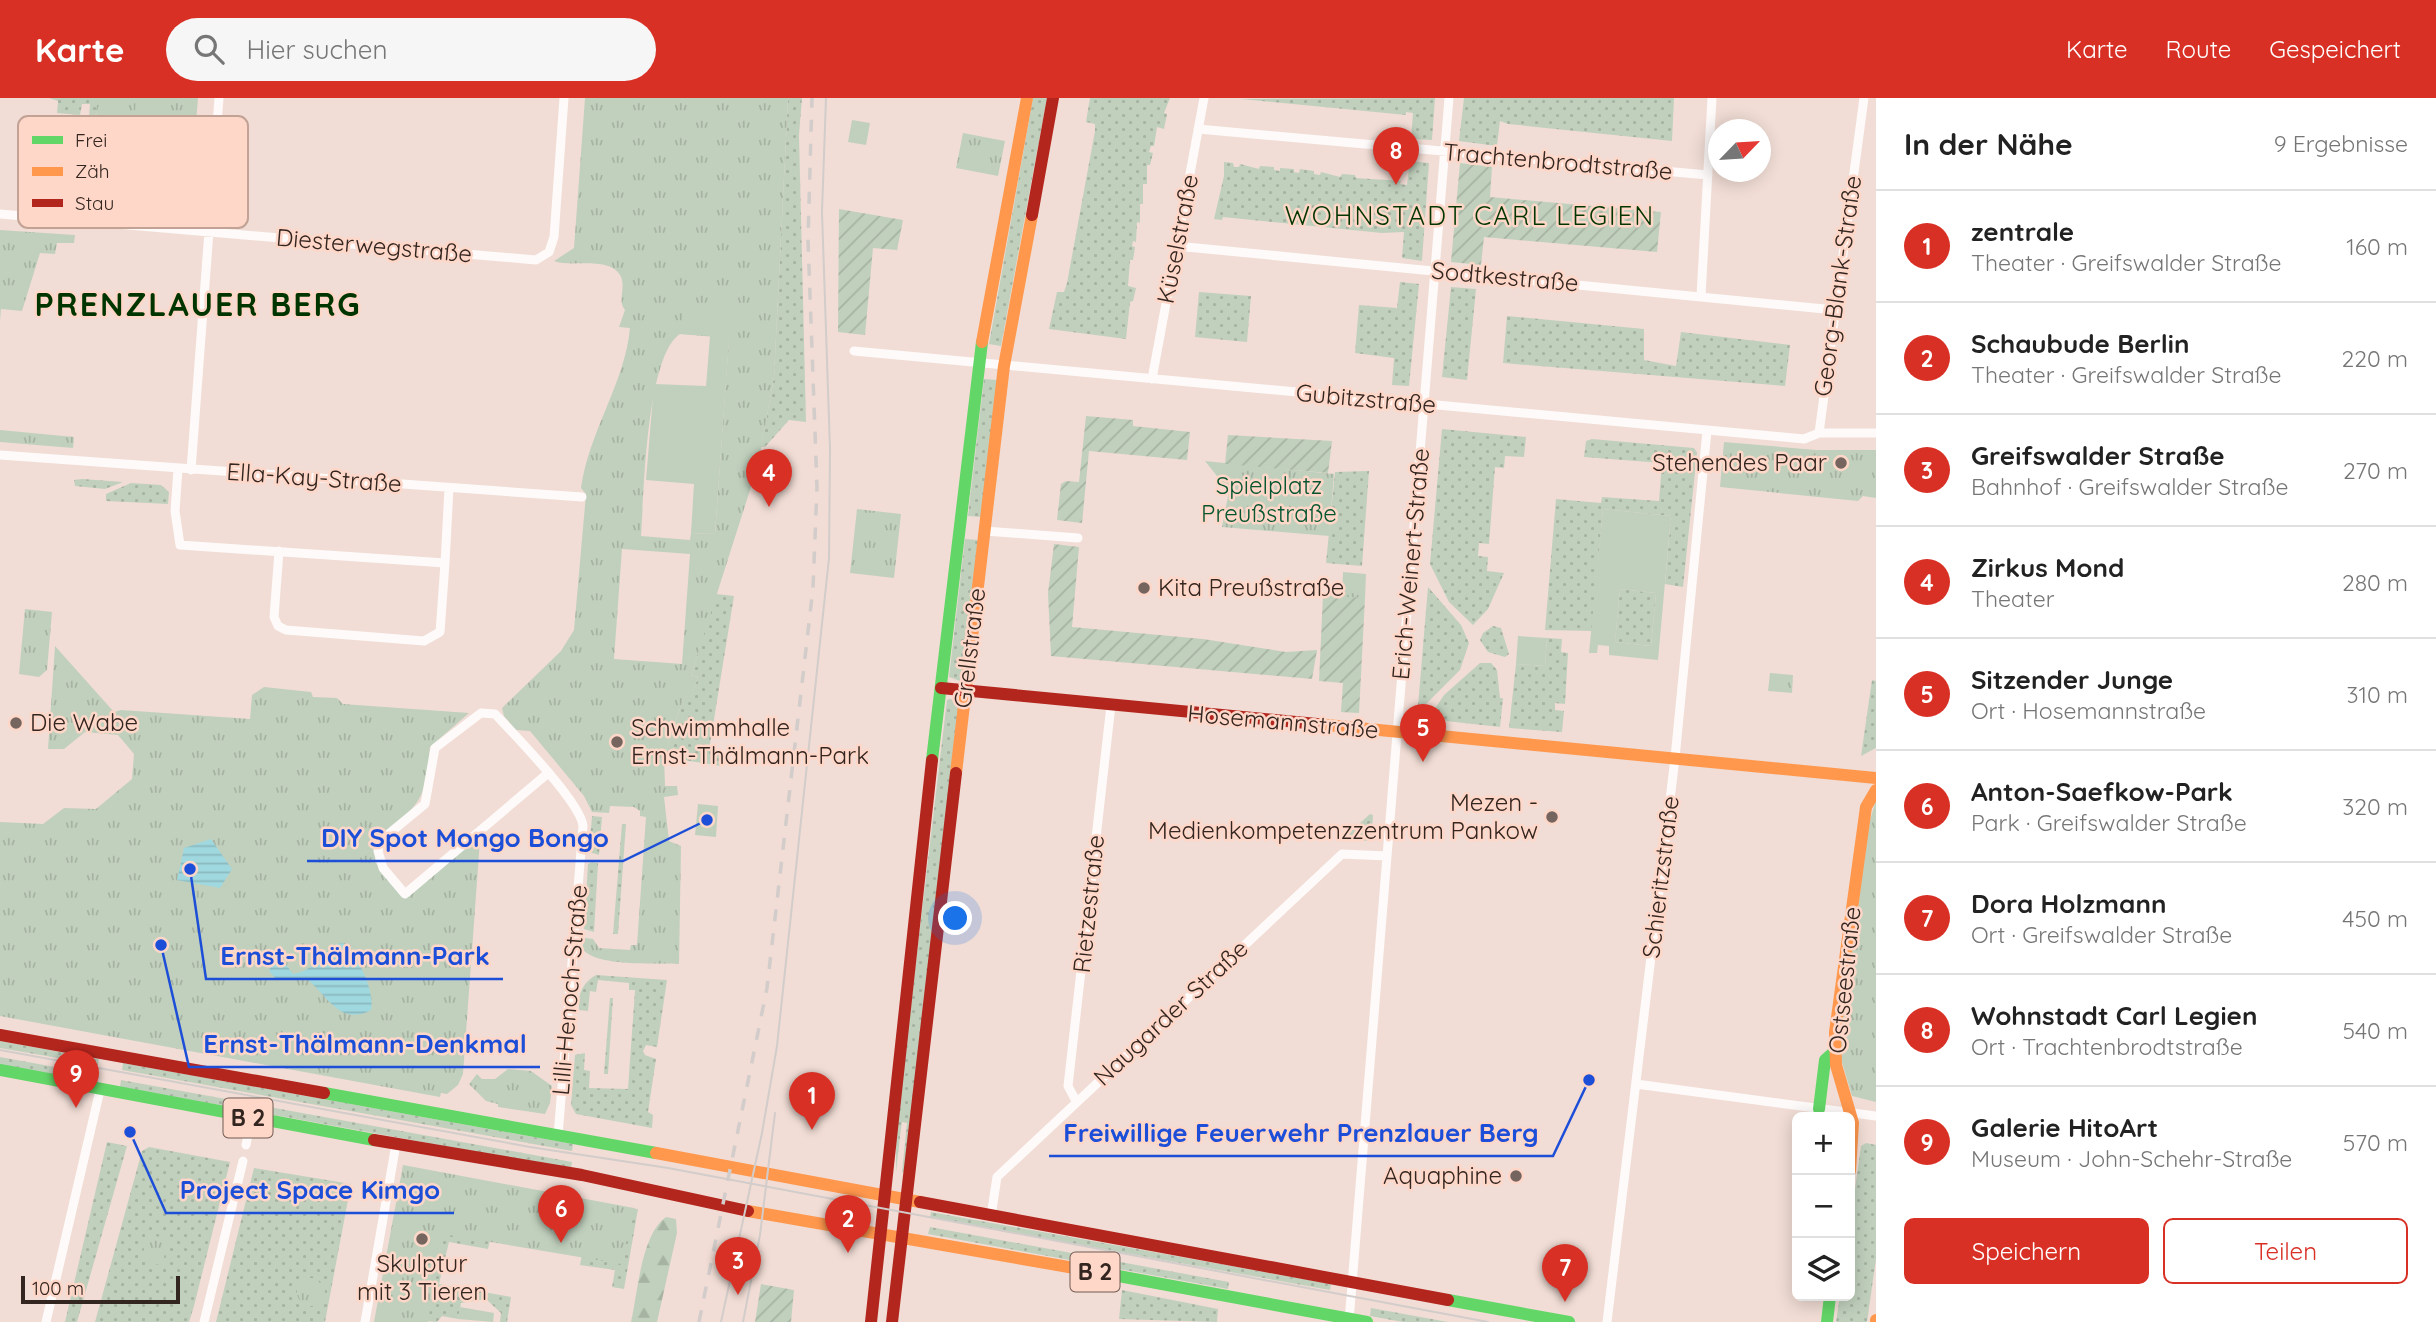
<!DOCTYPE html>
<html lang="de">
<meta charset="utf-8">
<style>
body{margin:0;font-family:Quicksand,sans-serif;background:#f6f6f6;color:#222}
.controls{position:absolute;right:21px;bottom:21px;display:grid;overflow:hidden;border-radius:10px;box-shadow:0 4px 18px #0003}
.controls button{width:63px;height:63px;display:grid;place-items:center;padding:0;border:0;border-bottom:2px solid #e0e0e0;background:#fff;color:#222;font:35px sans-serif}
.compass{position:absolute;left:1708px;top:21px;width:63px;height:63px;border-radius:50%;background:#fff;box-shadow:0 4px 18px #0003;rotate:65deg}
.scale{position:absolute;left:21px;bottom:18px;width:159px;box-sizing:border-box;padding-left:7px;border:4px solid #33251f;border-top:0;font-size:19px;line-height:24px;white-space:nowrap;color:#33251f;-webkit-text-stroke:5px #fed7c8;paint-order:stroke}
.you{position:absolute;left:956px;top:821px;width:24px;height:24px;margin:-18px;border:5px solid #fff;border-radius:50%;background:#1a73e8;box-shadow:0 0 0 10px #1a73e833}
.badge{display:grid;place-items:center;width:46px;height:46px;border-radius:50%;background:#d93025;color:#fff;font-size:23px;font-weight:700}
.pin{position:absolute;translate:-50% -58px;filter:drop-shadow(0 2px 4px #0008)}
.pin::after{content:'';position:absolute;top:37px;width:24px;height:21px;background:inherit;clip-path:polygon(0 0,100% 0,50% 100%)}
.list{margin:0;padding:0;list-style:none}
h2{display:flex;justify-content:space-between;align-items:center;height:91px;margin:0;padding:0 28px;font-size:30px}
h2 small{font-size:23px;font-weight:400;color:#767676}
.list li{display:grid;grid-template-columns:46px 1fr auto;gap:21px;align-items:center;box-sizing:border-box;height:112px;padding:0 28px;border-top:2px solid #e0e0e0}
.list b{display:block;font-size:26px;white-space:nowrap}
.list p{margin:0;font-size:23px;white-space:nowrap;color:#767676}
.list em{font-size:23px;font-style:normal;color:#767676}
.actions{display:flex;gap:14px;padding:21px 28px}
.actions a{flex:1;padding:16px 0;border:2px solid #d93025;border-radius:10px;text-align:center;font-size:24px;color:#d93025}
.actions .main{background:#d93025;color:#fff}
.icon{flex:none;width:38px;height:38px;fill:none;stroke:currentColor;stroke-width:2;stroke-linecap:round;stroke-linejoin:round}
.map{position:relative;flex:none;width:1876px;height:1224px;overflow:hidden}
header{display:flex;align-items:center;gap:42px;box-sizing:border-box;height:98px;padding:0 35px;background:#d93025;color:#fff}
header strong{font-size:33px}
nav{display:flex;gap:38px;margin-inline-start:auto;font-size:24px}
.search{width:490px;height:63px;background:#f6f6f6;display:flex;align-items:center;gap:18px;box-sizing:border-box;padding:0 24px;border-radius:38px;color:#767676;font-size:26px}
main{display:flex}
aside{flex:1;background:#fff}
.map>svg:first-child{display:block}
.grass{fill:url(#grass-dots)}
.forest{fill:url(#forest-firs)}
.park{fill:url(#park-tufts);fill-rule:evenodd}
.garden{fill:url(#garden-furrows)}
.pitch{fill:#c1d0bd;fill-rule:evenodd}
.water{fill:url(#water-rules)}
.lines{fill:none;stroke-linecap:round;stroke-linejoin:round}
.street{stroke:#fdfaf9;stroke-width:9}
.fast{stroke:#63d668;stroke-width:12}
.slow{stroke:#ff974d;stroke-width:12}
.jam{stroke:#b3261e;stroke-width:12}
.tram{stroke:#d2ccca;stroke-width:2}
.rail{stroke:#d2ccca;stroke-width:3.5;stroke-dasharray:12 12;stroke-linecap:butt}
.poi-dot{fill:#76655f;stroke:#fed7c8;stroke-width:2.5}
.labels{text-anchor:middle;stroke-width:5;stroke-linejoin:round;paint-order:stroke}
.shield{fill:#fed7c8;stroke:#705a52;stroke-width:2}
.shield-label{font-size:23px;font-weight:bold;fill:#33251f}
.street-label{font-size:24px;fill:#33251f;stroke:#fed7c8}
.poi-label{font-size:24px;fill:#33251f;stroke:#fed7c8;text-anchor:end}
.park-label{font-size:24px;fill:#055530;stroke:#fed7c8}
.neighbourhood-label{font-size:26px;letter-spacing:2px;fill:#003500;stroke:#fed7c8}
.district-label{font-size:32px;font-weight:bold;letter-spacing:2px;fill:#003500;stroke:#fed7c8}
.key{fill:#fed7c8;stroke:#c1a295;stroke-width:2}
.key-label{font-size:19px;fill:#33251f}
.leader{fill:none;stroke:#1d4ed8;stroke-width:2.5}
.callout-dot{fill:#1d4ed8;stroke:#fed7c8;stroke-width:2.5}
.callout-label{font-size:26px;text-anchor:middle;font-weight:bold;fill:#1d4ed8;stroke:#fed7c8;stroke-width:5;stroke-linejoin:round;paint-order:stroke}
</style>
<header>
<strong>Karte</strong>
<div class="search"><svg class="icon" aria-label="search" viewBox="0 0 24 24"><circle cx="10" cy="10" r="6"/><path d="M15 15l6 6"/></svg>Hier suchen</div>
<nav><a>Karte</a><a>Route</a><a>Gespeichert</a></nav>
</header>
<main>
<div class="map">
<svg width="1876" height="1224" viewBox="0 0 1876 1224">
<defs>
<pattern id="grass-dots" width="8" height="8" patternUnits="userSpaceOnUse" patternTransform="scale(1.75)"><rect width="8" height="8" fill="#c1d0bd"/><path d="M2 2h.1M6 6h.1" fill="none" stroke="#a6b2a2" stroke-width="1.8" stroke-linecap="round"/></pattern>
<pattern id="forest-firs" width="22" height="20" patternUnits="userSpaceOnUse" patternTransform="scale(1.75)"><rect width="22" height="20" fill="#c1d0bd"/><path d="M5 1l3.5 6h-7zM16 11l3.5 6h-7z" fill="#a6b2a2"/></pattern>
<pattern id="park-tufts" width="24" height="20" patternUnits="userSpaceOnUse" patternTransform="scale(1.75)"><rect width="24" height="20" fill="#c1d0bd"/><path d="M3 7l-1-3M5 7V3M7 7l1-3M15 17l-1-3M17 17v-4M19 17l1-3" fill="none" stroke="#a6b2a2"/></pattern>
<pattern id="garden-furrows" width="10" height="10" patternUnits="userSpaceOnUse" patternTransform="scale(1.75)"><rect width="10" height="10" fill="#c1d0bd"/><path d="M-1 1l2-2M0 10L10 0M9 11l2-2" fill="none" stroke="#a6b2a2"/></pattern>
<pattern id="water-rules" width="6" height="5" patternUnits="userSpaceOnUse" patternTransform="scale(1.75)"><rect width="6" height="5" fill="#a0d8df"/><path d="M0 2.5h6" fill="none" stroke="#8ab9bf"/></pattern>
</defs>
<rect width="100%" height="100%" fill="#f1ddd5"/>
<path class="grass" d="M49,0H107L96,15L89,108L82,107L90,6H82L80,17L57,15L58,3Z
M788,0H802L799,37L806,324L789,322L765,349H761L774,279Z
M1033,0H1047L1001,248L989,246Z
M1090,0H1170L1164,15L1167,16L1164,31L1157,29L1154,48H1151L1149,54L1153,55L1150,67H1147V86H1143V106H1140V125L1137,124L1136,144L1133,143L1132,148L1135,149L1133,162H1130L1128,188L1136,190L1133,203L1130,204L1126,241L1049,231L1057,194H1064L1067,185L1095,33V26L1086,24Z
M1435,0L1432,42L1411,41L1413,15L1406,14V17L1241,1Z
M1464,0H1674L1672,43L1508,26L1500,23L1497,48L1459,43Z
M1410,63L1429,65L1422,163L1402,160L1404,134L1382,135L1223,119L1222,122L1214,121L1224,78V64L1233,65L1234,69H1239L1240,66L1259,71L1260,68L1274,69V72L1280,73V70L1294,71V74L1299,75L1300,71L1314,73V76L1320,77L1321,74L1340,79L1342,76L1355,77L1356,80L1401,83L1400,86L1407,87Z
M1400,184L1419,186L1409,288L1392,287L1394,260L1355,255L1359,207L1397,210Z
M1451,189L1476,191L1467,282L1442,279Z
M1199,194L1251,198L1247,244L1195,239Z
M1507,218L1644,231V262L1676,268L1681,234L1790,247L1785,288L1503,265Z
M984,281L997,282L981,419L968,418Z
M1442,331L1526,339L1524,359L1505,358L1504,370L1495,369L1489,446L1479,445L1478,458L1488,459L1487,473L1504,475L1488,511L1473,527L1449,504L1430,466Z
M1592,341L1694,350L1697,355L1683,489L1665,486L1671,418L1603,411L1592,533L1545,532L1556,401L1601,405L1602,399L1659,403L1662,365L1584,359L1586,343Z
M1369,373L1362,468L1326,465L1335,374Z
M82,381L123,384L105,391L75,388L74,382Z
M131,385L161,387L169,394L168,406L106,403V396Z
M965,441L978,442L960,583L949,579Z
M1428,489L1461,527L1469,545L1460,572L1423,609L1418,608Z
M1620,491L1656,495L1651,548L1615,544Z
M716,496L734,498L709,652L722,654L721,668L664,659L684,598L691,599L698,579L691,577Z
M1493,528L1501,530L1509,556L1505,559L1488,554L1480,542L1483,535Z
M1547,540L1562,541L1561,554L1568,555L1565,606L1555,605V612L1564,613L1562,634L1509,630L1516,566L1545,568Z
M1480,565H1491L1497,572L1500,600H1503L1500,629L1428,621L1444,597Z
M1872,582L1876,583V650L1861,658Z
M950,601L960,604L905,1075L902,1074L907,1025L902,1024L901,1030L896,1074V1032L947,602Z
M1370,716L1373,717L1371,743L1350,742L1347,737Z
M592,718L602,719L599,757L589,754Z
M622,726H626L618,836H613Z
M592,764L598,765L594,834L584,831L588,766Z
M596,877L667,882L657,949L646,947L643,953L645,957L656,961L648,1014L653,1017L652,1030L576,1016L571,1007L575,957L585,955L584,972L590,973L589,990L628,991L635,892H629V885L598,882L596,894L590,893L588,913L579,912C578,896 582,885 596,877Z
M610,900H613L608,976H604Z
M0,943L99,961L98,967L0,950Z
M0,959L99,977L97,985L0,967Z
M123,965L573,1046L572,1053L122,972Z
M121,982L572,1064L571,1071L120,989Z
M107,1044L127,1048L77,1224H65Z
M1866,1045L1876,1047V1161L1867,1224H1836L1840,1198H1850V1127L1861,1048Z
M149,1049L230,1064L194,1208L189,1224H95L142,1053Z
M254,1070L351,1086L325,1224H216Z
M630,1110L638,1111L624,1191L612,1189L615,1172L580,1167L583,1151Z
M931,1114L1331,1186L1330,1192L930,1120Z
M434,1129L490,1142L488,1151L449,1144L439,1186L511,1199L507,1224H500L501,1215L486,1201L461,1205L458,1221L442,1218L437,1224L426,1223Z
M930,1129L1229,1184L1228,1191L928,1136Z
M1122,1192L1218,1211L1217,1224L1119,1221Z
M1371,1210L1448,1224H1403L1370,1218Z"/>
<path class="forest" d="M666,1119L676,1121L677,1135L657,1224H631C638,1194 641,1137 666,1119Z"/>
<path class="park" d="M103,0H198L189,115L89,108L97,5Z
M585,0H788L774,279L758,367L691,577L698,579L691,600L684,598L664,659L665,688H677L678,697L664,699L669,743L681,748L679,866C657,865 593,869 582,850L585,840L593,841L599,850L630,852L631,847H637L646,719L640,718V713L634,709L610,708L609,715L592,714L584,698L530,633L516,632L504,618L502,610L561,553L574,532L586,396L581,390C589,333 625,285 630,230L619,229L625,212C617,202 626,191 621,179C611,157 570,170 554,163L574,150ZM680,236L729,240L715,436L691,435L690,442L641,438C644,396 646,258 680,236ZM622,451L690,456L682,566L614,561Z
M963,35L1005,43L998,78L956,70Z
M0,132L75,137L74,145H57L55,156L40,155L22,213L1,211L0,223Z
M0,332L74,339L73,350L0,344Z
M1724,344L1816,352H1876V400L1863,398L1858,403L1720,389Z
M1205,363L1334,376L1329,438L1222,429L1229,393Z
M857,411L901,416L894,480L850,475Z
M1343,474L1366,476L1365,500H1342Z
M25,511L52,514L47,572L39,579L19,576Z
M55,548L114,614L121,612L250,621L252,597L264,589L311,594L313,599L337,600L343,606L469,615L430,649C425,708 419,705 376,743L375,764L405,800L476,740L480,742L463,976L458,987L447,996L441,995L440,999L0,918V724L43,726L64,710L96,711L132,681L134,656L118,637L85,634L64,651H48Z
M1770,575L1793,577L1792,595L1768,593Z
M1876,702V1004L1852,998L1841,961V933L1870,722Z
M508,971L531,973L552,988L550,1005L545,1016L498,1009V1006L486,1003L469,986L477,976L482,981H495Z
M403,1067L634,1110L621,1166L443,1136L428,1224H374Z
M147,1134L168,1143L162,1168L142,1161Z
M297 1194a14 14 0 1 1 28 0a14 14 0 1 1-28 0Z"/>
<path class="garden" d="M1460,65L1492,69L1490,99L1661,114L1657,154L1484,139L1481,167L1451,164Z
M839,111L903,122L897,152L873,150L865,237L838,234Z
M1086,318L1133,322V328L1190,334L1187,362L1089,353L1082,425L1057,422L1061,386L1066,383L1079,384Z
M1228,337L1332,343L1328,375L1225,366Z
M1054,446L1079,449L1072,529L1203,541L1286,554L1317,552L1312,581L1051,558L1048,495Z
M1323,497L1365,500L1359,615L1341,614L1343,585L1319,583Z
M761,1186L794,1192L791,1224H755Z"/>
<path class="pitch" d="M136,0H169L166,45L133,43Z
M852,22L870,25L866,47L848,44Z
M683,211L731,215L715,436L691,435L694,386L646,382L654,286L706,288L710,238L680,236Z
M1603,411L1671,418L1658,562L1609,557V548L1598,547L1597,555H1589ZM1620,491L1656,495L1651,548L1615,544Z
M1518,538L1547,540L1545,568L1516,566Z
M698,706L718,708L716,739L695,737Z
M460,1209L494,1215L493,1224L458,1221Z"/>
<path class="water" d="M211,741L232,771L220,790L177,782L184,750Z
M343,845C358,858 375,892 371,912C340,929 327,897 308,882L276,881L269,873L273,860L284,864L293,876C320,872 326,845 343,845Z"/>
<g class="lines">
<path class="street" d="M1198,31L1708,77
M0,116L536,162L549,154L554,139L564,0
M1176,148L1835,212
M1701,198L1712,0
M854,253L1804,341L1819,335H1876
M1152,281L1204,0
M1819,335L1864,0
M0,357L582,399
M178,371L175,413L180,447L445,465L449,390
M191,372L219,0
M985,433L1078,440
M279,453L274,519L278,528L286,532L424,543L440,534L445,465
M547,676L405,796L383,770L378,753L380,743L425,706L435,650L481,615L495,616C514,636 581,705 583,728L558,1038
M1636,986L1876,1018
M1076,1003L1068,988L1111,607
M246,1047L251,1021
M991,1118L997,1079L1342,756L1387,758
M1349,1223L1449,0
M46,1224L100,992
M204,1224L243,1063
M365,1224L396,1046
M1607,1224L1675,660L1707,333"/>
<path class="fast" d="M932,662L982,244
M0,972L374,1042
M324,995L656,1055
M1819,1011L1825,962L1834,954
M1097,1174L1367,1224
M1448,1202L1569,1224
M1827,1224L1830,1198"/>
<path class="slow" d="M982,244L1027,0
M1317,626L1876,680
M956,675L1004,268L1032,117
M656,1055L920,1104
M1850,1073L1853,1025L1836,967L1835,934L1866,709L1876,692
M748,1113L1097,1174
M1876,1222V1224"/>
<path class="jam" d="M1032,117L1053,0
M941,590L1317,626
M0,937L324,995
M374,1042L582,1077L748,1113
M920,1104L1448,1202
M871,1224L932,662
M892,1224L956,675"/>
<path class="tram" d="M0,952L530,1049L668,1070L1488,1224
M721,1224L762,1035L777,948L829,460L830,351L822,114L826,0
M743,1224L760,1137L775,1015"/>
<path class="rail" d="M699,1224L767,890L813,490L817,389L808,142L812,0"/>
</g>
<g class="poi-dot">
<circle cx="1841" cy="365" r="7"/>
<circle cx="1144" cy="490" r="7"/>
<circle cx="16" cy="625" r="7"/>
<circle cx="617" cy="644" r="7"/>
<circle cx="1552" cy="719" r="7"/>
<circle cx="1516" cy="1078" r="7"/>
<circle cx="422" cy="1141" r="7"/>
</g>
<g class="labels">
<g class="shield">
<rect x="223.5" y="1000.5" width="49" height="39" rx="5"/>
<rect x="1070.5" y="1154.5" width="49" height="39" rx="5"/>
</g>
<g class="shield-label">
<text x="248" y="1028">B 2</text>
<text x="1095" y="1182">B 2</text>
</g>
<g class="street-label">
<text transform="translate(1558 64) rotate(5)" y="8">Trachtenbrodtstraße</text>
<text transform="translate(1178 141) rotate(-79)" y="8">Küselstraße</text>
<text transform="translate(374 148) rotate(5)" y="8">Diesterwegstraße</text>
<text transform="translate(1505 179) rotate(5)" y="8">Sodtkestraße</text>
<text transform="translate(1838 188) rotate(-82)" y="8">Georg-Blank-Straße</text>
<text transform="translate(1366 301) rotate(5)" y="8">Gubitzstraße</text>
<text transform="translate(314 380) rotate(4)" y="8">Ella-Kay-Straße</text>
<text transform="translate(1411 466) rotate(-85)" y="8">Erich-Weinert-Straße</text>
<text transform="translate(970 550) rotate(-83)" y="8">Grellstraße</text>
<text transform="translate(1283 624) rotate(5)" y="8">Hosemannstraße</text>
<text transform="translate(1661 779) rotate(-83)" y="8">Schieritzstraße</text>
<text transform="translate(1089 806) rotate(-84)" y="8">Rietzestraße</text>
<text transform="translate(1845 882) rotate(-84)" y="8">Ostseestraße</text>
<text transform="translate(570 892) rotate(-85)" y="8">Lilli-Henoch-Straße</text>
<text transform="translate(1171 915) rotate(-43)" y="8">Naugarder Straße</text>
</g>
<g class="poi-label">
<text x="1827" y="373">Stehendes Paar</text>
<text x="1158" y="498" text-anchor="start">Kita Preußstraße</text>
<text x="30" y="633" text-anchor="start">Die Wabe</text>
<text x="631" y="638" text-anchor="start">Schwimmhalle<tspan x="631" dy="28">Ernst-Thälmann-Park</tspan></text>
<text x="1538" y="713">Mezen -<tspan x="1538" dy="28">Medienkompetenzzentrum Pankow</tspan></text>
<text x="1502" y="1086">Aquaphine</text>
<text x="422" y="1174" text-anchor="middle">Skulptur<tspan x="422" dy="28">mit 3 Tieren</tspan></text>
</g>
<g class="park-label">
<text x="1269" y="396">Spielplatz<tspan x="1269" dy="28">Preußstraße</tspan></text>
</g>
<g class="neighbourhood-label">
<text x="1470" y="127">WOHNSTADT CARL LEGIEN</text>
</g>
<g class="district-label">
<text x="198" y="218">PRENZLAUER BERG</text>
</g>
</g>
<rect x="18" y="18" width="230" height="112" rx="10" class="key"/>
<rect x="32" y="38" width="31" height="8" fill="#63d668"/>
<rect x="32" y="69" width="31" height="9" fill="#ff974d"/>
<rect x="32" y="101" width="31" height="8" fill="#b3261e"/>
<g class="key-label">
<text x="75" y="49">Frei</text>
<text x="75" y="80">Zäh</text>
<text x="75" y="112">Stau</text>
</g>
<path class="leader" d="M707 722L623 763H307M190 771L206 881H503M161 847L189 969H540M1589 982L1553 1058H1049M130 1034L166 1115H454"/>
<g class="callout-dot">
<circle cx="707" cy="722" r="7"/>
<circle cx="190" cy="771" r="7"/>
<circle cx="161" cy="847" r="7"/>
<circle cx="1589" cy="982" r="7"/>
<circle cx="130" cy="1034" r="7"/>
</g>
<g class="callout-label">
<text x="465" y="749">DIY Spot Mongo Bongo</text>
<text x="355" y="867">Ernst-Thälmann-Park</text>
<text x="365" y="955">Ernst-Thälmann-Denkmal</text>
<text x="1301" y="1044">Freiwillige Feuerwehr Prenzlauer Berg</text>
<text x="310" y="1101">Project Space Kimgo</text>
</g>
</svg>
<div class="controls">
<button>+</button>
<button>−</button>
<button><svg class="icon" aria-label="layers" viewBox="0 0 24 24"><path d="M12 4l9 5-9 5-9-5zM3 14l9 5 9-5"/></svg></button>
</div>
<svg class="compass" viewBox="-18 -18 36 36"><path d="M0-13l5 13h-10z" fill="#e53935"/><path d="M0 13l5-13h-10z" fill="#767676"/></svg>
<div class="scale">100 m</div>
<div class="you"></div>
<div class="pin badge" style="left:812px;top:1032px">1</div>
<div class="pin badge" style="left:848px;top:1155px">2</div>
<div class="pin badge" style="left:738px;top:1197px">3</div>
<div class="pin badge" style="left:769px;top:409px">4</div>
<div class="pin badge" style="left:1423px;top:664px">5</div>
<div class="pin badge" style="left:561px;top:1145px">6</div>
<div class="pin badge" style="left:1565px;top:1204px">7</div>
<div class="pin badge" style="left:1396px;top:87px">8</div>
<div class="pin badge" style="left:76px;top:1010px">9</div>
</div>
<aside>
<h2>In der Nähe<small>9 Ergebnisse</small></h2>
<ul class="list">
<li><span class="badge">1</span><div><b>zentrale</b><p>Theater · Greifswalder Straße</p></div><em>160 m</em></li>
<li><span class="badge">2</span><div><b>Schaubude Berlin</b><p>Theater · Greifswalder Straße</p></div><em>220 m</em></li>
<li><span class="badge">3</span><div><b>Greifswalder Straße</b><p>Bahnhof · Greifswalder Straße</p></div><em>270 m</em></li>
<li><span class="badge">4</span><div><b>Zirkus Mond</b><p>Theater</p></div><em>280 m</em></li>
<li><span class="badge">5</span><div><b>Sitzender Junge</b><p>Ort · Hosemannstraße</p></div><em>310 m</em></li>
<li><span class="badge">6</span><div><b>Anton-Saefkow-Park</b><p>Park · Greifswalder Straße</p></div><em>320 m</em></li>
<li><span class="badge">7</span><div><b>Dora Holzmann</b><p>Ort · Greifswalder Straße</p></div><em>450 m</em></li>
<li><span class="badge">8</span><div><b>Wohnstadt Carl Legien</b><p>Ort · Trachtenbrodtstraße</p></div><em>540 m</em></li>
<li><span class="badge">9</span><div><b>Galerie HitoArt</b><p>Museum · John-Schehr-Straße</p></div><em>570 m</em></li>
</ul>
<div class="actions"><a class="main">Speichern</a><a>Teilen</a></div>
</aside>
</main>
